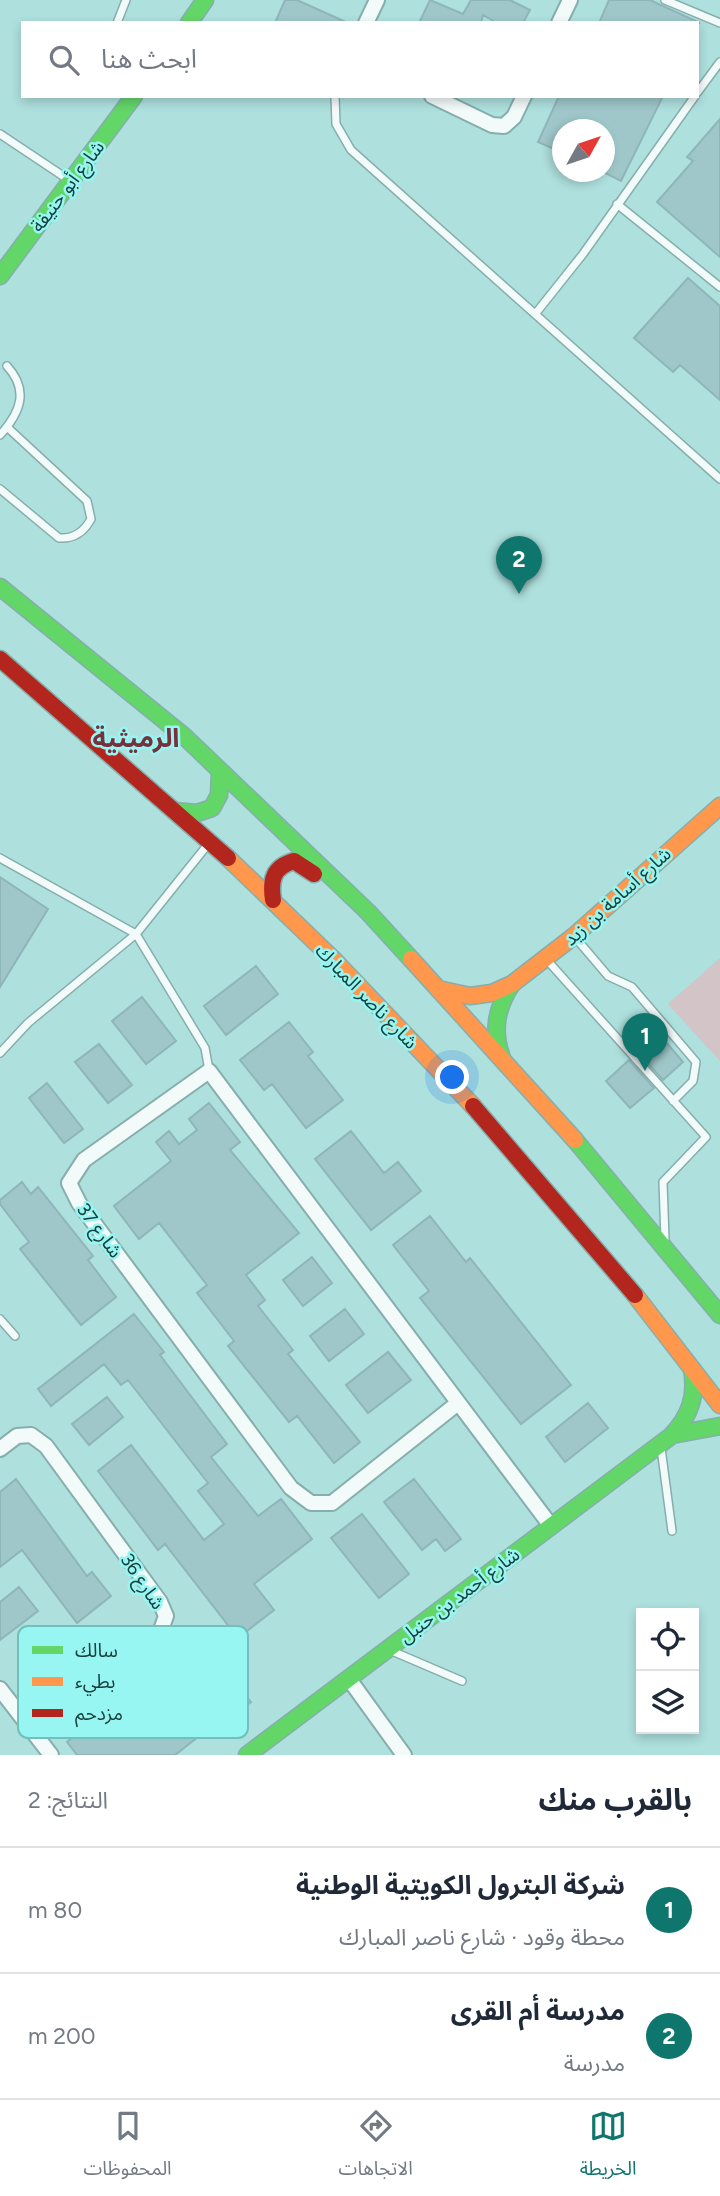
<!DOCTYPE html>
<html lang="ar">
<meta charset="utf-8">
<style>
body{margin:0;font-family:Figtree,"Noto Sans Arabic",sans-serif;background:#f2f2f3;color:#1f2937;direction:rtl}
.controls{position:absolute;right:21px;bottom:21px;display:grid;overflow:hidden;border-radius:0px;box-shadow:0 4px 10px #0003}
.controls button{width:63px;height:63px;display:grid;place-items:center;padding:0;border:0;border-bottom:2px solid #e0e1e3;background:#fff;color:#1f2937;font:35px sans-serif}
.compass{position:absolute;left:552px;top:119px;width:63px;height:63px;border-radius:50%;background:#fff;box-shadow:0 4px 10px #0003;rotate:50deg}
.you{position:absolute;left:453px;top:1078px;width:24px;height:24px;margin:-18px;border:5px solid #fff;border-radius:50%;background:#1a73e8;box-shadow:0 0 0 10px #1a73e833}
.badge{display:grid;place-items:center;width:46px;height:46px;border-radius:50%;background:#0f766e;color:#fff;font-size:23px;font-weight:700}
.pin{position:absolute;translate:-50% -58px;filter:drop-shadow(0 2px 4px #0008)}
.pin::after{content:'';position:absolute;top:37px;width:24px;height:21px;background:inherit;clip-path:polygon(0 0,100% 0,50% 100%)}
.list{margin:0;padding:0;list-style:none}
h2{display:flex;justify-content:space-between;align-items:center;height:91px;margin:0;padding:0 28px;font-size:30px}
h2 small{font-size:23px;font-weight:400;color:#747a83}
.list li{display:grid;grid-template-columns:46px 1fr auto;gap:21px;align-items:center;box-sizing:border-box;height:126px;padding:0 28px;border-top:2px solid #e0e1e3}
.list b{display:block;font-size:26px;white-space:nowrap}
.list p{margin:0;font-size:23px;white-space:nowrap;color:#747a83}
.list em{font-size:23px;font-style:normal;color:#747a83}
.icon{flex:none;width:38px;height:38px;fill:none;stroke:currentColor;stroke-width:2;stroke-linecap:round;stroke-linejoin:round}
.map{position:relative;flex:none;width:720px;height:1755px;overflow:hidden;direction:ltr}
.search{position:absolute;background:#fff;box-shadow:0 4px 10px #0003;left:21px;right:21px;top:21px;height:77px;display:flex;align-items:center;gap:18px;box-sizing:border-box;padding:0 24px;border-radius:0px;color:#747a83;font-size:26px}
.sheet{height:343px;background:#fff}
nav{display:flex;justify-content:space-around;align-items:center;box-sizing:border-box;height:98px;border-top:2px solid #e0e1e3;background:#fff;font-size:19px;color:#747a83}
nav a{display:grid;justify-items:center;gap:4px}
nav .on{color:#0f766e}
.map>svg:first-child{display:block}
.green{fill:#d2c4c7}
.building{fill:#9fc7c9;stroke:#8eb6b8;stroke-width:2}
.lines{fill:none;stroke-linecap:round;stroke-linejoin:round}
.lane-casing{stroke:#85aeac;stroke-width:10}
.street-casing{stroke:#85aeac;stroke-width:18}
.fast-casing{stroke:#85aeac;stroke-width:19}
.slow-casing{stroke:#85aeac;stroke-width:19}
.jam-casing{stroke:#85aeac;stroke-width:19}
.lane{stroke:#f3fafa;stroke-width:7}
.street{stroke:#f3fafa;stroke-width:14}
.fast{stroke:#63d668;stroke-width:16}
.slow{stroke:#ff974d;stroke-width:16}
.jam{stroke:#b3261e;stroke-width:16}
.labels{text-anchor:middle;stroke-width:5;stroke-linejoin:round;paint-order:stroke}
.street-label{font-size:19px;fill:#18403e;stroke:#98f6f2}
.district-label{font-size:26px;font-weight:bold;fill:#77303c;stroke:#98f6f2}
.key{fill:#98f6f2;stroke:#72bfbc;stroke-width:2}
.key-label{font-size:19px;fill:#18403e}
</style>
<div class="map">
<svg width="720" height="1755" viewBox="0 0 720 1755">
<rect width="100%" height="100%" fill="#aee0de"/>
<path class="green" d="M720,958V1061L668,1004Z"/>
<path class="building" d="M285,0H297L348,23H275Z
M430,0L463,14L471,0H510L530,10L523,23H497L483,15L481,23H419Z
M609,0H650L700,23H599Z
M559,96H663L621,181L605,173V130H563V153L538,142Z
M720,119V257L657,202L693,161L687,157Z
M688,278L720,306V400L680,365L673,372L634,338Z
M0,877L48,909L0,987Z
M256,966L278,994L226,1035L204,1006Z
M142,997L176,1041L146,1064L112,1021Z
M289,1022L313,1052L308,1056L343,1100L306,1128L272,1084L264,1090L240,1060Z
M659,1034L683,1062L663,1080L638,1052Z
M99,1044L132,1085L108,1103L75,1062Z
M629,1060L654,1088L630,1108L606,1081Z
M47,1083L83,1129L64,1143L29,1098Z
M209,1103L240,1142L230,1150L299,1233L246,1275L265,1300L258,1306L293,1350L288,1354L360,1442L334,1463L297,1416L289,1422L228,1346L234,1341L197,1293L207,1285L159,1223L139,1239L114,1206L171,1161L156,1142L169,1131L179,1144L197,1130L189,1119Z
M351,1131L384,1173L398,1162L421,1191L371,1230L315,1159Z
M22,1182L31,1194L38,1187L93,1256L88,1260L116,1297L81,1325L20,1249L29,1242L0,1204V1200Z
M430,1216L466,1262L470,1258L571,1385L521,1424L420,1298L429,1291L393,1245Z
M312,1257L332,1283L303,1306L283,1280Z
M345,1309L364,1334L329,1361L310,1336Z
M134,1314L164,1352L160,1355L227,1444L211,1457L258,1516L281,1499L312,1539L254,1584L274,1610L238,1638L165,1544L158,1550L98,1471L131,1445L204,1540L224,1524L198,1491L208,1483L128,1380L121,1385L104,1364L51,1406L38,1389Z
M388,1352L411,1380L368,1413L346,1385Z
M107,1397L123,1417L89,1445L72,1424Z
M588,1403L608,1428L565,1462L546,1437Z
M16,1479L87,1576L92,1572L111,1596L77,1623L22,1550L0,1567V1492Z
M414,1479L461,1539L445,1551L436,1539L422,1550L384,1502Z
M362,1514L409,1574L379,1598L331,1538Z
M19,1587L38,1611L0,1640V1602Z
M225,1669L251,1702L211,1734L207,1730L175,1755H77L67,1742L146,1678L172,1711Z"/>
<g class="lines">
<g class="lane-casing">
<path id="lane" d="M665,0L720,23
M117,23L126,0
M697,93L720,62
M335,96L336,124L351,150L720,479
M0,134L69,180
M617,204L720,287
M536,313L583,254L695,96
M0,435C21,412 29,390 7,366
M0,489L59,538C74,539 84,532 91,519L87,501L7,427
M0,858L136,934L205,1048L209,1070
M574,936L608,976L632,987L696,1062L693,1081L673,1101
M546,959L706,1137L663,1182L665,1239
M0,1053L28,1023L136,934L209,843
M0,1319L15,1336
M661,1448L672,1531
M392,1651L462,1681"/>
</g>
<g class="street-casing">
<path id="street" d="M366,23L377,0
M559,23L570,0
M432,96L492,125L504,126L514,117L524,96
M458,1403L332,1503H311L291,1488L79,1203L69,1183L84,1160L209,1071L551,1526
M0,1449L17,1436L31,1435L46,1446L160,1602L166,1616L161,1630L31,1729
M349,1679L404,1755
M0,1689L51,1755"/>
</g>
<g class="fast-casing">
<path id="fast" d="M189,23L205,0
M0,276L134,96
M0,587L185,737L368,912L411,959
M174,811L197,813L212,808L219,795L220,772
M502,1058C492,1031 496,1008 512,984
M575,1140L720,1315
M672,1435L720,1426
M247,1755L671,1436C690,1416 697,1396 692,1369"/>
</g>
<g class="slow-casing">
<path id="slow" d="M228,858L333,959L473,1106
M411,959L575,1140
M438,989L470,996L492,993L512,984L574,936L720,806
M635,1295L720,1405"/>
</g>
<g class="jam-casing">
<path id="jam" d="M0,659L228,858
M273,900C270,880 273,867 294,861L314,874
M473,1106L635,1295"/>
</g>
<use href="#lane" class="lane"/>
<use href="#street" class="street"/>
<use href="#fast" class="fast"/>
<use href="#slow" class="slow"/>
<use href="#jam" class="jam"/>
</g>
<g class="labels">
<g class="street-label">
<text transform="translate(67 186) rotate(-53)" y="7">شارع أبو حنيفة</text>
<text transform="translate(617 896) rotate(-42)" y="7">شارع أسامة بن زيد</text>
<text transform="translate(367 996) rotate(46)" y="7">شارع ناصر المبارك</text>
<text transform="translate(100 1230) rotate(54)" y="7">شارع 37</text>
<text transform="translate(143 1581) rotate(56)" y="7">شارع 36</text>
<text transform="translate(459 1595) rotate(-37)" y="7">شارع أحمد بن حنبل</text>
</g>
<g class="district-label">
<text x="136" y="747">الرميثية</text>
</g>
</g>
<rect x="18" y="1626" width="230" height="112" rx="10" class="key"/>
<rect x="32" y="1646" width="31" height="8" fill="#63d668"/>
<rect x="32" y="1677" width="31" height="9" fill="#ff974d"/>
<rect x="32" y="1709" width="31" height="8" fill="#b3261e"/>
<g class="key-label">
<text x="75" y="1657">سالك</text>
<text x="75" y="1688">بطيء</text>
<text x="75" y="1720">مزدحم</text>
</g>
</svg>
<div class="controls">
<button><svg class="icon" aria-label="locate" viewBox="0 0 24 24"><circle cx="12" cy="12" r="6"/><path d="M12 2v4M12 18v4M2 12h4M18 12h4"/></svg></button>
<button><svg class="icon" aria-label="layers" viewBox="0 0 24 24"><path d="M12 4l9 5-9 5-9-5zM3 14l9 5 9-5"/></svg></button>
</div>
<svg class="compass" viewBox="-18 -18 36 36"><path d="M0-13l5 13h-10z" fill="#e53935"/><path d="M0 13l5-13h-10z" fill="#747a83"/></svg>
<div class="you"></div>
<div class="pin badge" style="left:645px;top:1071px">1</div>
<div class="pin badge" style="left:519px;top:594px">2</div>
<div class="search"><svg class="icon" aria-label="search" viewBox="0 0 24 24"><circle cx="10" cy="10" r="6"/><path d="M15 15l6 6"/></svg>ابحث هنا</div>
</div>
<section class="sheet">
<h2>بالقرب منك<small>النتائج: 2</small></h2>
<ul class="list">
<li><span class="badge">1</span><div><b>شركة البترول الكويتية الوطنية</b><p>محطة وقود · شارع ناصر المبارك</p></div><em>80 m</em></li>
<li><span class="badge">2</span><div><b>مدرسة أم القرى</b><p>مدرسة</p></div><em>200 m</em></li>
</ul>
</section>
<nav>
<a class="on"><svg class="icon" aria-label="map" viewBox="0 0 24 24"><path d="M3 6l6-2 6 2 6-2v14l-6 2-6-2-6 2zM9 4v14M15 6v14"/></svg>الخريطة</a>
<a><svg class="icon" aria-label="directions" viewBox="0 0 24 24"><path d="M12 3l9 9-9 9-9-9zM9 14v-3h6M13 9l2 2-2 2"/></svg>الاتجاهات</a>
<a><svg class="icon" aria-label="saved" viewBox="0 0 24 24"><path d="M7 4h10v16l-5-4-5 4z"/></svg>المحفوظات</a>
</nav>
